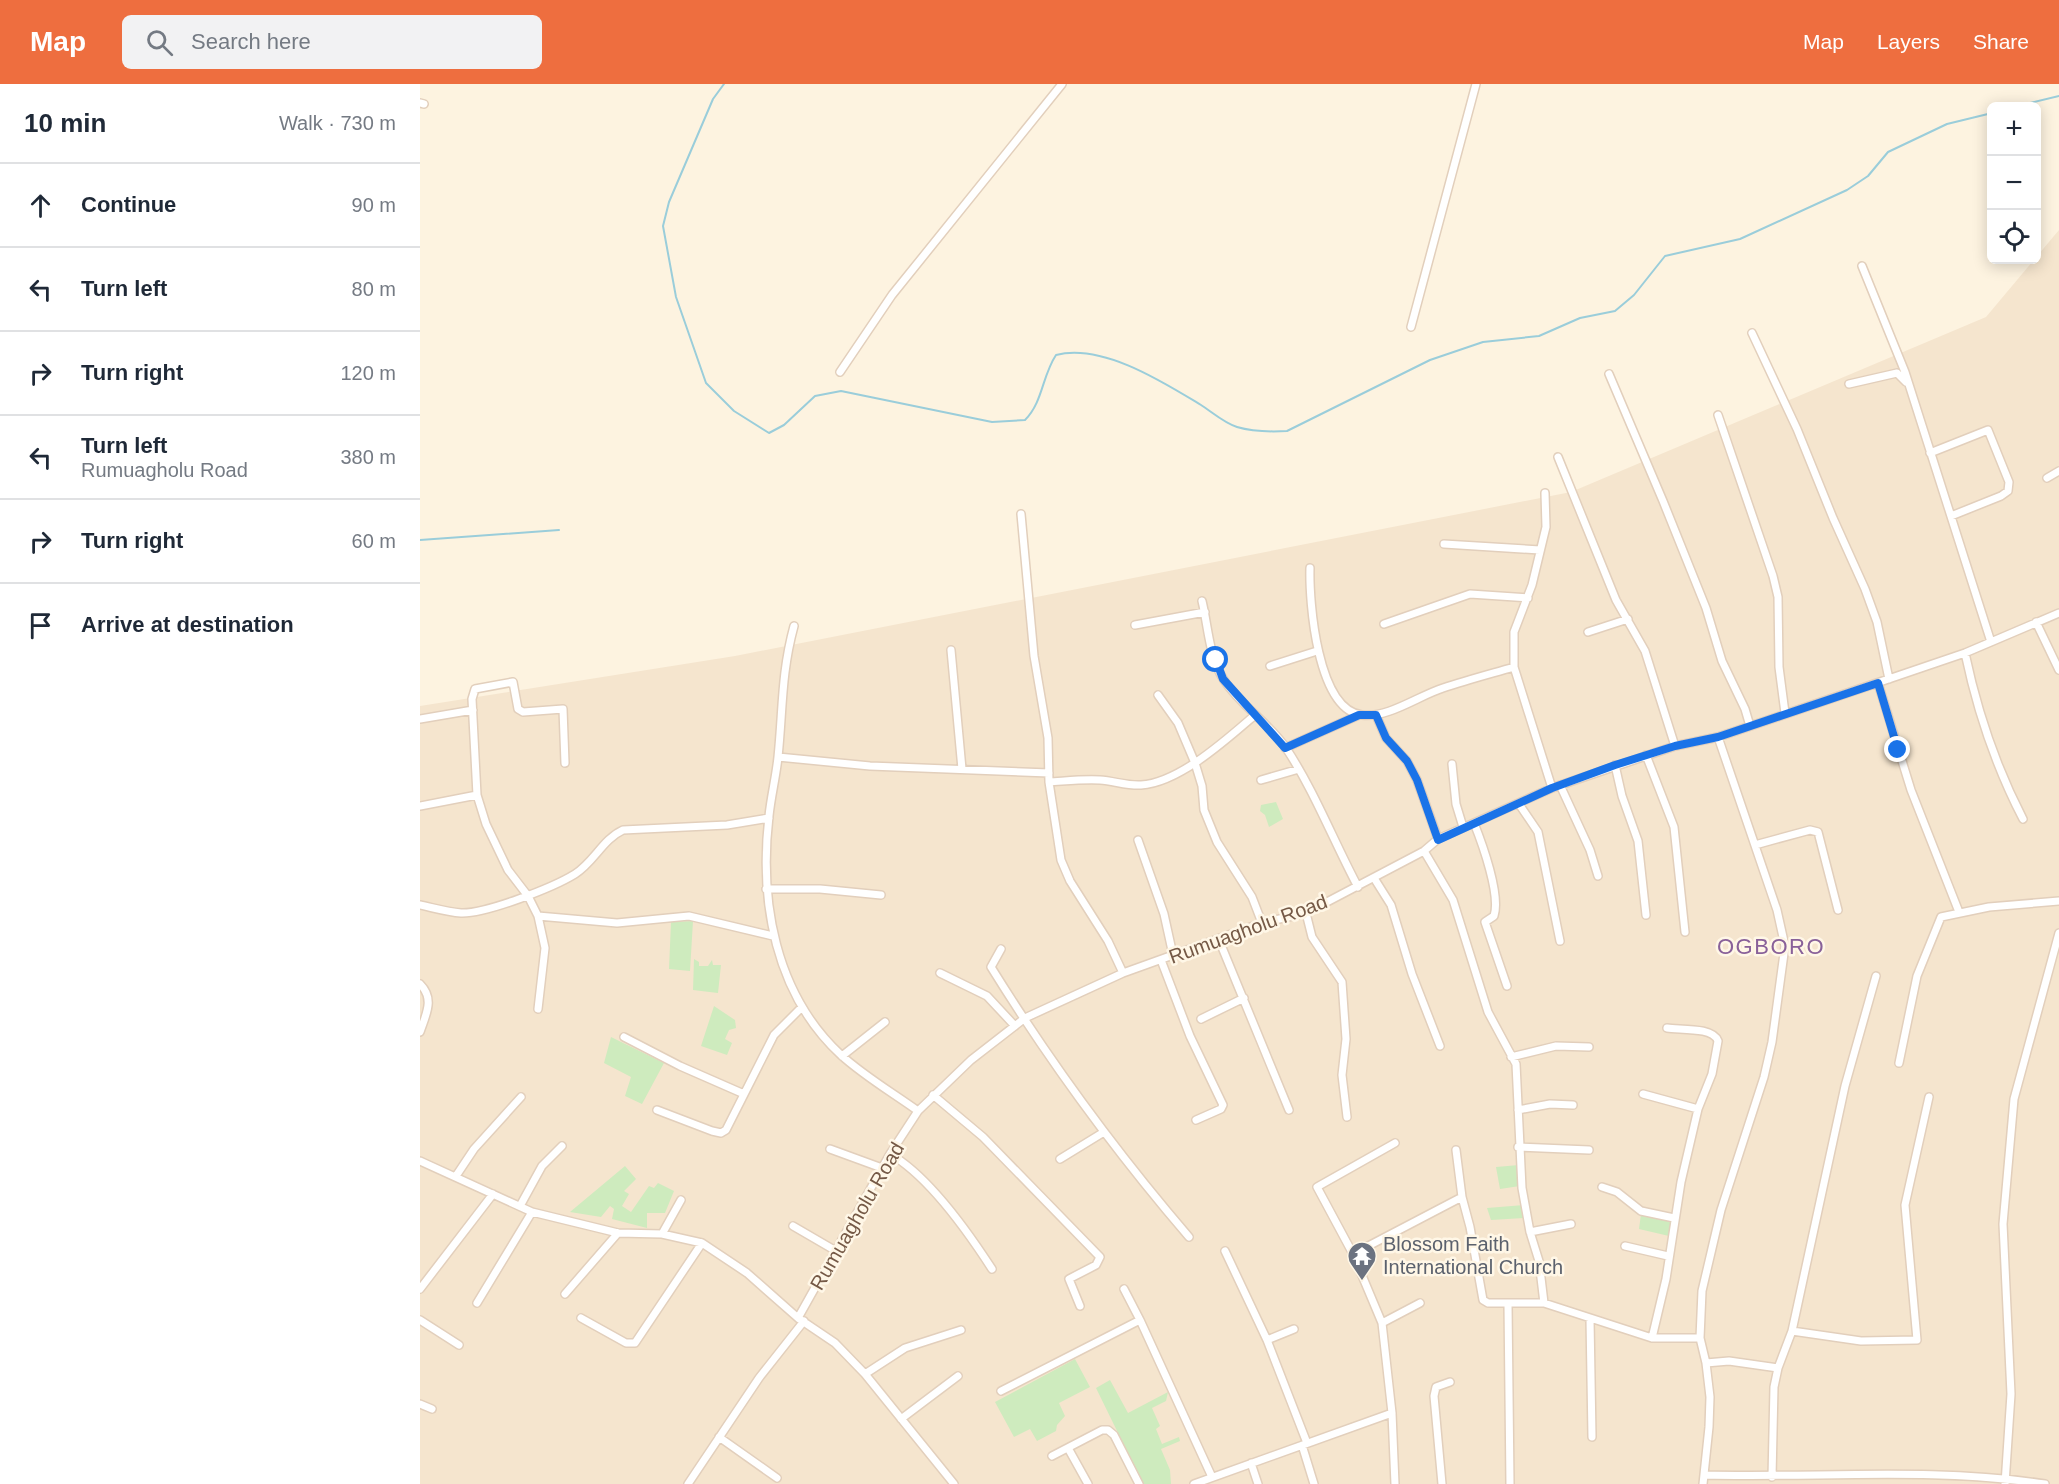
<!DOCTYPE html>
<meta charset="utf-8">
<style>
body{margin:0;font-family:Helvetica,sans-serif;background:#f2f2f3;color:#1f2937}
.controls{position:absolute;right:18px;top:18px;display:grid;overflow:hidden;border-radius:9px;box-shadow:0 3px 15px #0003}
.controls button{width:54px;height:54px;display:grid;place-items:center;padding:0;border:0;border-bottom:2px solid #e0e1e3;background:#fff;color:#1f2937;font:30px sans-serif}
.stop{position:absolute;width:18px;height:18px;margin:-14px;border:4px solid #1a73e8;border-radius:50%;background:#fff}
.stop.end{background:#1a73e8;border-color:#fff;box-shadow:0 2px 6px #0008}
.list{margin:0;padding:0;list-style:none}
h2{display:flex;justify-content:space-between;align-items:center;height:78px;margin:0;padding:0 24px;font-size:26px}
h2 small{font-size:20px;font-weight:400;color:#747a83}
.list li{display:grid;grid-template-columns:39px 1fr auto;gap:18px;align-items:center;box-sizing:border-box;height:84px;padding:0 24px;border-top:2px solid #e0e1e3}
.list b{display:block;font-size:22px;white-space:nowrap}
.list p{margin:0;font-size:20px;white-space:nowrap;color:#747a83}
.list em{font-size:20px;font-style:normal;color:#747a83}
.icon{flex:none;width:33px;height:33px;fill:none;stroke:currentColor;stroke-width:2;stroke-linecap:round;stroke-linejoin:round}
.map{position:relative;flex:none;width:1639px;height:1400px;overflow:hidden}
header{display:flex;align-items:center;gap:36px;box-sizing:border-box;height:84px;padding:0 30px;background:#ee6e3f;color:#fff}
header strong{font-size:28px}
nav{display:flex;gap:33px;margin-inline-start:auto;font-size:21px}
.search{width:420px;height:54px;background:#f2f2f3;display:flex;align-items:center;gap:15px;box-sizing:border-box;padding:0 21px;border-radius:9px;color:#747a83;font-size:22px}
main{display:flex}
aside{flex:1;background:#fff}
.map>svg:first-child{display:block}
.residential{fill:#f5e5ce}
.green{fill:#ceebbe}
.lines{fill:none;stroke-linecap:round;stroke-linejoin:round}
.stream{stroke:#9acdda;stroke-width:2}
.minor-casing{stroke:#e2cfbc;stroke-width:10}
.minor{stroke:#fff;stroke-width:7}
.route{stroke:#1a73e8;stroke-width:8}
.labels{text-anchor:middle;stroke-width:5;stroke-linejoin:round;paint-order:stroke}
.street-label{font-size:20px;fill:#755946;stroke:#fff7e7}
.worship-label{font-size:20px;fill:#5b616d;stroke:#fff7e7;text-anchor:start}
.quarter-label{font-size:22px;letter-spacing:1.5px;fill:#896199;stroke:#fff7e7}
</style>
<header>
<strong>Map</strong>
<div class="search"><svg class="icon" aria-label="search" viewBox="0 0 24 24"><circle cx="10" cy="10" r="6"/><path d="M15 15l6 6"/></svg>Search here</div>
<nav><a>Map</a><a>Layers</a><a>Share</a></nav>
</header>
<main>
<aside>
<h2>10 min<small>Walk · 730 m</small></h2>
<ul class="list">
<li><svg class="icon" aria-label="ahead" viewBox="0 0 24 24"><path d="M12 20V5M6 11l6-6 6 6"/></svg><div><b>Continue</b></div><em>90 m</em></li>
<li><svg class="icon" aria-label="left" viewBox="0 0 24 24"><path d="M17 20v-9H6M10 6l-5 5 5 5"/></svg><div><b>Turn left</b></div><em>80 m</em></li>
<li><svg class="icon" aria-label="right" viewBox="0 0 24 24"><path d="M7 20v-9h11M14 6l5 5-5 5"/></svg><div><b>Turn right</b></div><em>120 m</em></li>
<li><svg class="icon" aria-label="left" viewBox="0 0 24 24"><path d="M17 20v-9H6M10 6l-5 5 5 5"/></svg><div><b>Turn left</b><p>Rumuagholu Road</p></div><em>380 m</em></li>
<li><svg class="icon" aria-label="right" viewBox="0 0 24 24"><path d="M7 20v-9h11M14 6l5 5-5 5"/></svg><div><b>Turn right</b></div><em>60 m</em></li>
<li><svg class="icon" aria-label="arrive" viewBox="0 0 24 24"><path d="M6 21V4h12l-3 4 3 4H6"/></svg><div><b>Arrive at destination</b></div></li>
</ul>
</aside>
<div class="map">
<svg width="1639" height="1400" viewBox="0 0 1639 1400">
<rect width="100%" height="100%" fill="#fdf3e0"/>
<path class="residential" d="M1639,146V1400H0V622L315,572L1151,408L1566,233Z"/>
<path class="green" d="M856,718L863,735L849,743L845,731L840,727L841,721Z
M273,837L270,887L249,885L251,838Z
M274,875L279,878V882H288L292,876L293,881H301L298,909L273,906Z
M294,922L315,936L316,944L309,946L305,955L312,959L307,971L281,962Z
M191,953L244,979L222,1020L205,1012L211,993L184,979Z
M1099,1081L1100,1102L1080,1105L1076,1083Z
M205,1082L216,1095L204,1107L209,1110L202,1122L211,1128L229,1102L234,1104L238,1099L254,1107L245,1129H227V1144L192,1135L194,1125L190,1122L181,1133L150,1128Z
M1104,1121V1134L1071,1136L1067,1124Z
M1221,1130L1251,1138L1249,1152L1219,1145Z
M655,1275L670,1303L639,1319L645,1332L637,1341L636,1347L617,1357L610,1345L594,1353L575,1318Z
M690,1296L708,1329L748,1308L746,1317L732,1324L740,1342L736,1345L742,1360L759,1353L760,1357L741,1365L750,1386L751,1400H723L676,1304Z"/>
<g class="lines">
<path class="stream" d="M304,0L293,15L249,118L243,142L256,213L286,299L314,327L349,349L364,341L395,312L421,307L572,338L605,336C623,318 622,292 636,271C682,259 743,298 781,321C792,328 804,339 817,343C834,348 849,348 867,347L1010,276L1063,258L1119,252L1160,234L1195,227L1214,211L1245,172L1320,155L1427,106L1448,92L1468,68L1527,40L1572,29
M1598,22L1639,12
M0,456L139,446"/>
<g class="minor-casing">
<path id="minor" d="M0,19L4,20
M1442,182L1485,288L1571,558
M991,243L1056,0
M1332,249L1377,345L1413,434L1445,505L1457,538L1469,595
M420,288L472,211L642,0
M1189,290L1243,417L1286,524L1302,577L1325,625L1330,642
M1429,300L1477,289L1486,298
M1298,331L1353,492L1358,513L1359,583L1365,629
M1510,369L1568,346L1589,398L1588,407L1581,412L1531,432
M1138,373L1196,516L1225,567L1255,662
M1627,394L1639,387
M1125,409L1126,443L1112,501L1094,548V583L1132,704
M601,430L614,572L628,654L629,698L641,776L650,797L688,857L703,889
M1024,460L1120,466
M890,484C889,517 897,626 942,631C969,634 998,612 1023,604C1047,596 1070,590 1094,583
M782,517C788,541 789,574 804,596C821,622 849,639 866,664C895,708 913,756 938,803
M1616,538L1639,586
M964,540L1050,510L1108,514
M715,541L785,528
M374,542C361,590 363,625 358,673C356,693 351,712 349,732C339,817 355,910 421,971C444,992 473,1009 498,1027
M1168,548L1208,535
M531,566L542,685
M1545,569C1557,626 1576,683 1603,735
M850,582L897,567
M1458,599L1491,706L1539,828
M738,611L758,639L775,679L782,702L784,726L797,758L832,813L842,839
M956,631L966,654L987,677L997,696L1018,755
M0,635L53,626
M865,664L939,631
M1226,671L1254,743L1265,848
M358,673L450,682L629,689
M1032,680L1036,720L1043,743
M1195,681L1202,712L1218,757L1226,831
M841,696L879,685
M629,698C646,697 663,695 680,696C694,697 708,702 721,701C759,699 807,655 835,631
M1140,701L1170,766L1178,792
M1099,720L1118,748L1140,857
M0,722L57,711
M1054,739C1062,759 1081,811 1074,832L1065,838L1087,902
M718,756L744,830L753,871
M1335,761L1390,746L1398,748L1418,826
M1004,767L1033,816L1068,928L1096,980L1102,1104L1110,1148L1119,1177L1124,1219
M954,794L971,821L992,890L1020,962
M346,805H400L461,811
M0,821C14,824 28,828 41,829C66,830 134,803 155,790C174,778 183,755 203,746L307,741L349,734
M886,829L892,853L922,898L926,955L922,991L927,1033
M118,832L197,839L269,832L353,852
M799,856L869,1026
M581,865L571,883C630,978 696,1068 769,1153
M741,876L770,952L803,1021L801,1025L776,1036
M520,889L567,912L595,942
M0,900C15,915 6,930 0,948
M118,925L125,864L118,832L108,812L88,786L66,740L57,711L52,615L55,605L93,598L98,625L103,628L143,625L145,679
M781,935L824,914
M204,953L260,982L324,1010
M422,972L465,938
M1091,973L1136,962L1169,963
M1479,979L1497,892L1521,833L1569,823L1639,817
M1223,1010L1278,1025
M513,1011L563,1053L680,1173L676,1181L649,1195L660,1222
M237,1026L292,1047L301,1049L306,1046L354,951L382,923
M1098,1026L1130,1020L1153,1021
M1098,1063L1169,1066
M410,1065L462,1084
M1036,1066L1042,1113L1050,1143L1063,1216L1068,1219H1124L1232,1254H1280
M470,1070C509,1092 548,1148 572,1185
M640,1075L684,1048
M0,1077L112,1128L198,1149L242,1150L282,1159L327,1189L378,1234L415,1259L445,1290L534,1400
M36,1092L54,1065L101,1013
M1182,1103L1197,1108L1221,1127L1254,1134
M100,1122L122,1082L142,1062
M373,1142L416,1167
M1110,1148L1151,1140
M242,1150L261,1116
M1205,1162L1248,1172
M805,1167L847,1256L887,1359
M933,1170L1042,1113
M0,1205L73,1110
M704,1205L720,1236
M145,1210L198,1149
M57,1219L112,1128
M1088,1220L1090,1400
M161,1234L206,1259H215L282,1159
M378,1234L470,1070L498,1027L551,976L605,934L703,889L842,839L886,829L1004,767L1018,755L1132,704L1255,662L1298,653L1545,569L1639,529
M1170,1235L1172,1353
M0,1236L39,1261
M962,1239L1000,1219
M1372,1247L1441,1257L1497,1256L1485,1121L1509,1013
M1232,1254L1246,1195L1261,1098L1278,1025L1292,990L1298,957C1293,943 1261,946 1247,944
M847,1256L874,1245
M1286,1279L1309,1277L1358,1284
M445,1290L485,1264L541,1246
M581,1307L720,1236L792,1393
M0,1320L12,1325
M481,1335L538,1292
M299,1353L357,1394
M882,1361L894,1400
M648,1364L668,1400
M632,1372L682,1346H688L694,1351L719,1400
M831,1379L838,1400
M1285,1391C1398,1394 1513,1383 1625,1400
M1352,1393L1354,1303L1358,1284L1372,1247L1425,1002L1456,892
M268,1400L339,1294L384,1237
M774,1400L972,1329
M975,1400L972,1329L962,1239L933,1170L897,1103L975,1059
M1022,1400L1014,1312L1016,1303L1030,1298
M1283,1400L1289,1343L1290,1313L1286,1279L1280,1254L1282,1207L1301,1126L1344,993L1352,958L1365,862L1357,826L1298,653
M1585,1400L1591,1310L1583,1140L1594,1015L1639,849"/>
</g>
<use href="#minor" class="minor"/>
</g>
<g class="lines">
<path class="route" d="M796,576L803,595L865,664L939,631H956L966,654L987,677L997,696L1018,756L1132,704L1195,681L1255,662L1298,653L1458,599L1478,666"/>
</g>
<defs>
<g id="temple-pin" transform="scale(1.5)"><path d="M0 17L-7.5 6A9.5 9.5 0 1 1 7.5 6Z" fill="#6b7280" stroke="#fff7e7"/><path d="M0-6L5-2H3V0L6.5 2.5H4V6H1.5V3h-3V6H-4V2.5H-6.5L-3 0V-2H-5Z" fill="#fff"/></g>
</defs>
<g fill-rule="evenodd">
<use href="#temple-pin" x="942" y="1172"/>
</g>
<g class="labels">
<g class="street-label">
<text transform="translate(828 845) rotate(-20)" y="7">Rumuagholu Road</text>
<text transform="translate(437 1132) rotate(-60)" y="7">Rumuagholu Road</text>
</g>
<g class="worship-label">
<text x="963" y="1167">Blossom Faith<tspan x="963" dy="23">International Church</tspan></text>
</g>
<g class="quarter-label">
<text x="1351" y="870">OGBORO</text>
</g>
</g>
</svg>
<div class="controls">
<button>+</button>
<button>−</button>
<button><svg class="icon" aria-label="locate" viewBox="0 0 24 24"><circle cx="12" cy="12" r="6"/><path d="M12 2v4M12 18v4M2 12h4M18 12h4"/></svg></button>
</div>
<div class="stop" style="left:796px;top:576px"></div>
<div class="stop end" style="left:1478px;top:666px"></div>
</div>
</main>
